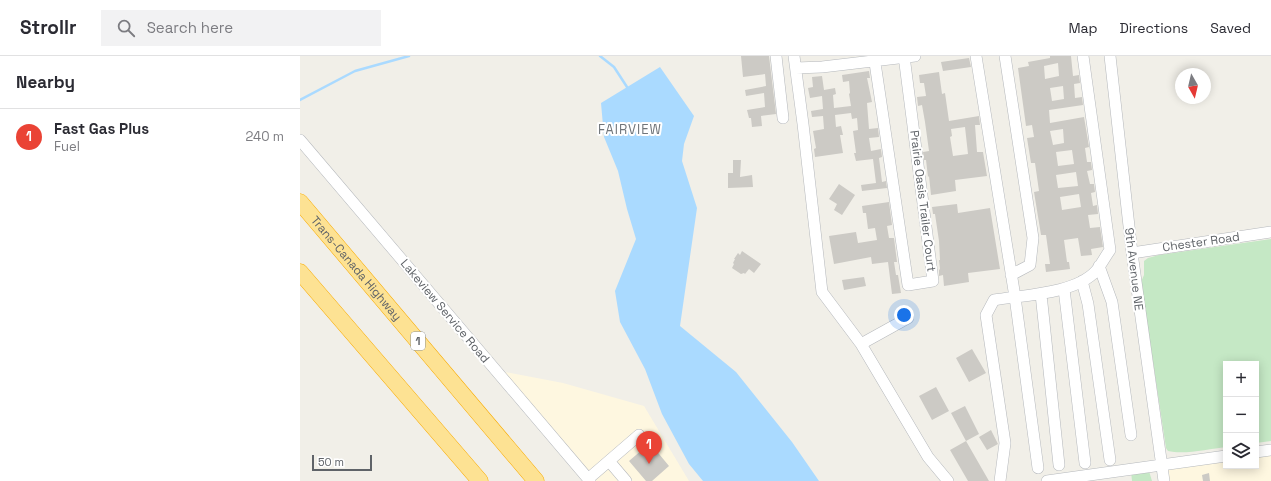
<!DOCTYPE html>
<meta charset="utf-8">
<style>
body{margin:0;font-family:"Space Grotesk",sans-serif;background:#f2f2f3;color:#2b2b33}
.controls{position:absolute;right:12px;bottom:12px;display:grid;overflow:hidden;border-radius:0px;box-shadow:0 2px 10px #0003}
.controls button{width:36px;height:36px;display:grid;place-items:center;padding:0;border:0;border-bottom:1px solid #e1e1e2;background:#fff;color:#2b2b33;font:20px sans-serif}
.compass{position:absolute;left:875px;top:12px;width:36px;height:36px;border-radius:50%;background:#fff;box-shadow:0 2px 10px #0003;rotate:172deg}
.scale{position:absolute;left:12px;bottom:10px;width:60px;box-sizing:border-box;padding-left:4px;border:2px solid #5f6368;border-top:0;font-size:11px;line-height:14px;white-space:nowrap;color:#5f6368;-webkit-text-stroke:3px #fff;paint-order:stroke}
.you{position:absolute;left:604px;top:259px;width:14px;height:14px;margin:-10px;border:3px solid #fff;border-radius:50%;background:#1a73e8;box-shadow:0 0 0 6px #1a73e833}
.badge{display:grid;place-items:center;width:26px;height:26px;border-radius:50%;background:#ea4335;color:#fff;font-size:13px;font-weight:700}
.pin{position:absolute;translate:-50% -33px;filter:drop-shadow(0 1px 2px #0008)}
.pin::after{content:'';position:absolute;top:21px;width:14px;height:12px;background:inherit;clip-path:polygon(0 0,100% 0,50% 100%)}
.list{margin:0;padding:0;list-style:none}
h2{display:flex;justify-content:space-between;align-items:center;height:52px;margin:0;padding:0 16px;font-size:17px}
h2 small{font-size:13px;font-weight:400;color:#7c7c81}
.list li{display:grid;grid-template-columns:26px 1fr auto;gap:12px;align-items:center;box-sizing:border-box;height:56px;padding:0 16px;border-top:1px solid #e1e1e2}
.list b{display:block;font-size:15px;white-space:nowrap}
.list p{margin:0;font-size:13px;white-space:nowrap;color:#7c7c81}
.list em{font-size:13px;font-style:normal;color:#7c7c81}
.icon{flex:none;width:22px;height:22px;fill:none;stroke:currentColor;stroke-width:2;stroke-linecap:round;stroke-linejoin:round}
.map{position:relative;flex:none;width:971px;height:425px;overflow:hidden}
header{display:flex;align-items:center;gap:24px;box-sizing:border-box;height:56px;padding:0 20px;background:#fff;border-bottom:1px solid #e1e1e2}
header strong{font-size:19px}
nav{display:flex;gap:22px;margin-inline-start:auto;font-size:14px}
.search{width:280px;height:36px;background:#f2f2f3;display:flex;align-items:center;gap:10px;box-sizing:border-box;padding:0 14px;border-radius:0px;color:#7c7c81;font-size:15px}
main{display:flex}
aside{flex:1;background:#fff}
.map>svg:first-child{display:block}
.commercial{fill:#fef7e0}
.green{fill:#c5e8c5}
.water{fill:#aadaff}
.lines{fill:none;stroke-linecap:round;stroke-linejoin:round}
.stream{stroke:#aadaff;stroke-width:2.5}
.building{fill:#cccac5;fill-rule:evenodd}
.minor-casing{stroke:#b5b8bc;stroke-width:12}
.highway-casing{stroke:#f9ab00;stroke-width:17}
.minor{stroke:#fff;stroke-width:11}
.highway{stroke:#fde293;stroke-width:16}
.labels{text-anchor:middle;stroke-width:4;stroke-linejoin:round;paint-order:stroke}
.shield{fill:#fff;stroke:#8f9295;stroke-width:1}
.shield-label{font-size:11px;font-weight:bold;fill:#5f6368}
.street-label{font-size:12px;fill:#5f6368;stroke:#fff}
.neighbourhood-label{font-size:13px;letter-spacing:1px;fill:#70757a;stroke:#fff}
</style>
<header>
<strong>Strollr</strong>
<div class="search"><svg class="icon" aria-label="search" viewBox="0 0 24 24"><circle cx="10" cy="10" r="6"/><path d="M15 15l6 6"/></svg>Search here</div>
<nav><a>Map</a><a>Directions</a><a>Saved</a></nav>
</header>
<main>
<aside>
<h2>Nearby<small></small></h2>
<ul class="list">
<li><span class="badge">1</span><div><b>Fast Gas Plus</b><p>Fuel</p></div><em>240 m</em></li>
</ul>
</aside>
<div class="map">
<svg width="971" height="425" viewBox="0 0 971 425">
<rect width="100%" height="100%" fill="#f1efe8"/>
<path class="commercial" d="M205,316L263,327L344,350L389,425H295Z
M971,394V425H864L861,410L926,400V410H956V396Z"/>
<path class="green" d="M971,183V385L956,387V308H926V391C909,393 884,399 868,395L866,392L841,226L844,219V205L848,202L859,199Z
M831,415H849L852,425H832Z"/>
<path class="water" d="M360,11L394,60L384,88L382,105L397,152L380,270L436,316L492,386L519,425H403L389,408L362,358L345,313L320,266L315,235L336,183L327,153L318,115L304,81L301,47Z"/>
<g class="lines">
<path class="stream" d="M300,0L314,11L327,31
M0,44L55,15L109,0"/>
</g>
<path class="building" d="M441,0H469L476,58L461,60L462,70L452,71L451,62H449L447,54L465,51L464,37L446,40L445,34L466,30L465,18L443,21Z
M750,0H771L773,20L779,19L780,27L774,28L775,42L782,41L783,49L749,54L750,67L784,61L789,91L785,92L787,106H791L792,114L787,115L790,128H794L795,136L791,137L793,150L797,149L798,158L788,159L790,172L800,171L803,191L791,193L792,199L781,200L778,182L764,184L767,206H769L770,213L746,216L745,208H750L746,179H741L734,136L739,135L735,107H731L727,82L734,81L732,69L726,70L718,12L729,10L728,6L750,2ZM758,7L759,20L745,23L744,10ZM763,30L764,43L752,45L750,32ZM763,73L764,87L753,89L750,75ZM772,94L774,108L758,110L756,96ZM776,116L778,130L758,132L756,119ZM779,138L781,151L762,154L760,141Z
M669,2L671,11L643,15L641,6Z
M569,15L570,22H567L572,46L567,47L569,73L578,72L579,81L569,82L571,95L581,93L582,101L579,102L582,126L586,125L587,132L562,135L561,129L576,127L573,103L556,105L554,97H556L553,75L558,74L557,62L552,63L551,57L535,59L536,71L541,70L543,79H540L543,97L515,101L514,93L516,92L513,75L524,73L523,60L512,61L511,55L523,53L522,40L510,42L508,32L513,31L512,21L522,20L524,34L535,32L536,38L533,39L534,52L551,50L549,38L550,37L549,25L543,26L542,19Z
M639,16L642,38L645,37L649,65L679,60L680,69H675L677,96H683L687,120L655,124L656,135L631,139L629,120L628,121L626,104H624L623,96L629,95L625,66L622,49L618,50L617,41L626,40L624,27H620L619,19ZM665,71L668,98L653,100L650,81L652,80L651,73Z
M433,104H441L440,121L452,119L453,131L428,132V117H433Z
M539,128L555,139L542,159L534,154L537,148L529,143Z
M589,146L592,169L587,170L589,182H594L597,206H594L596,219H598L601,237L592,238L588,206L572,208L571,201L534,208L529,180L556,176L558,187L577,184L575,172L568,173L566,157H563L562,150Z
M657,148L658,157L690,152L700,213L668,217L669,226L644,230L643,219L639,220V214L640,213L639,204H640L639,185L635,158H633L632,151Z
M442,195L461,208L454,217L449,213L445,218L444,217L441,218L432,212L434,208L433,207L435,203H434L438,197L440,199Z
M564,221L566,230L544,234L542,224Z
M672,293L686,317L669,326L656,302Z
M636,331L649,355L632,364L619,340Z
M665,350L679,378L666,385L651,357Z
M691,374L698,388L687,394L679,381Z
M666,385L689,425H668L650,394Z
M350,387L369,410L352,425H346L329,405Z
M909,417L910,425H903L902,419Z"/>
<g class="lines">
<g class="minor-casing">
<path id="minor" d="M476,0L483,62
M494,0L503,68L522,236L561,288L628,401L648,425
M574,0L608,229L633,225L604,0
M676,0L715,241L738,412
M705,0L733,182L730,209L711,219
M810,0L832,197L864,425
M496,12L522,11L615,0
M0,84L290,425
M832,197L971,176
M799,210L812,246L831,379
M782,225L788,248L810,404
M764,233L785,407
M741,238L759,409
M561,288L608,262
M956,396L971,394
M309,405L326,425
M288,423L339,379
M700,425L705,387L686,259L694,244C723,239 775,238 796,215C801,209 805,201 810,194L783,0
M747,425L926,400"/>
</g>
<g class="highway-casing">
<g id="highway">
<path id="s1" d="M0,146L236,425"/>
<path d="M0,216L180,425"/>
</g>
</g>
<use href="#minor" class="minor"/>
<use href="#highway" class="highway"/>
</g>
<g class="labels">
<rect class="shield" x="111" y="276" width="14" height="18" rx="3"/>
<g class="shield-label">
<text x="118" y="289">1</text>
</g>
<g class="street-label">
<text transform="translate(623 145) rotate(83)" y="4">Prairie Oasis Trailer Court</text>
<text transform="translate(901 186) rotate(-8)" y="4">Chester Road</text>
<text dy="4" stroke="none"><textPath href="#s1" startOffset="87">Trans-Canada Highway</textPath></text>
<text transform="translate(834 213) rotate(83)" y="4">9th Avenue NE</text>
<text transform="translate(145 255) rotate(50)" y="4">Lakeview Service Road</text>
</g>
<g class="neighbourhood-label">
<text x="330" y="78">FAIRVIEW</text>
</g>
</g>
</svg>
<div class="controls">
<button>+</button>
<button>−</button>
<button><svg class="icon" aria-label="layers" viewBox="0 0 24 24"><path d="M12 4l9 5-9 5-9-5zM3 14l9 5 9-5"/></svg></button>
</div>
<svg class="compass" viewBox="-18 -18 36 36"><path d="M0-13l5 13h-10z" fill="#e53935"/><path d="M0 13l5-13h-10z" fill="#7c7c81"/></svg>
<div class="scale">50 m</div>
<div class="you"></div>
<div class="pin badge" style="left:349px;top:408px">1</div>
</div>
</main>
